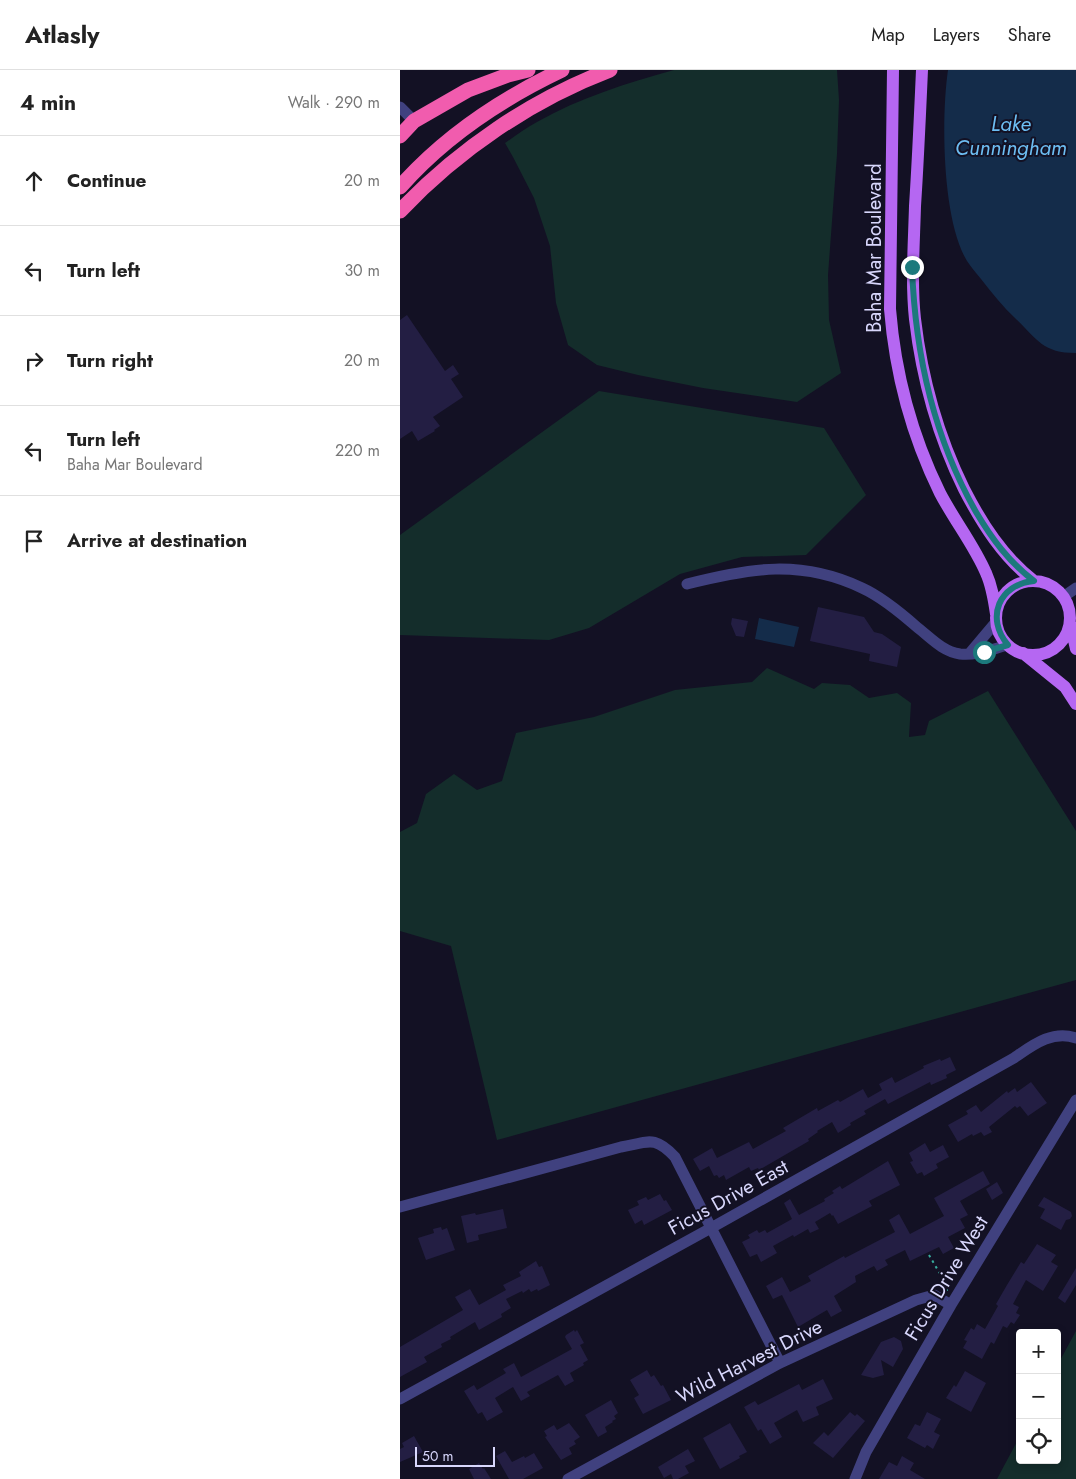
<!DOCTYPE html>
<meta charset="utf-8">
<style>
body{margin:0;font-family:Jost,sans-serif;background:#f6f6f6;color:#222}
.controls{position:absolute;right:15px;bottom:15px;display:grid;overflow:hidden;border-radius:5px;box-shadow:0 2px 8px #0003}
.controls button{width:45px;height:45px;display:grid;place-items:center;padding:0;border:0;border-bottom:1px solid #e0e0e0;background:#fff;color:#222;font:25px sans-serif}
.scale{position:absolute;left:15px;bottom:12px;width:80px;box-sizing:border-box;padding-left:5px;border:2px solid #d8d7fc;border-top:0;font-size:14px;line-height:18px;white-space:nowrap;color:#d8d7fc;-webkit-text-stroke:4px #131124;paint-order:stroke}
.stop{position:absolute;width:15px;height:15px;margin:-11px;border:4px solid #1c797c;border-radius:50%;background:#fff}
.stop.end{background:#1c797c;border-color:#fff;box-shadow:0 1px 5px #0008}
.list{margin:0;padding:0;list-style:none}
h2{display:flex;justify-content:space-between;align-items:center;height:65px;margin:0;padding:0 20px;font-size:21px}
h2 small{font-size:16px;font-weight:400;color:#767676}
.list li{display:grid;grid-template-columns:32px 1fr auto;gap:15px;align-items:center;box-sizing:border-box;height:90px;padding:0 20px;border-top:1px solid #e0e0e0}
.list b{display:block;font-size:19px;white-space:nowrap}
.list p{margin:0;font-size:16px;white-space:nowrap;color:#767676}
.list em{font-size:16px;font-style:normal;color:#767676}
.icon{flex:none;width:28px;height:28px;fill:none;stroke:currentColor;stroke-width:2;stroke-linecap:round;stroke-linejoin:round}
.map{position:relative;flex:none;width:676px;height:1409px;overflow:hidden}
header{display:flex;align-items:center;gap:30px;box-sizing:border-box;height:70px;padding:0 25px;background:#fff;border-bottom:1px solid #e0e0e0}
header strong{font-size:24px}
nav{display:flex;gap:28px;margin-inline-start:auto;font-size:18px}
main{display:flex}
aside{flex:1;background:#fff}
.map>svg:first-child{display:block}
.green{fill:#142d2b}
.water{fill:#142c4a}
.building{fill:#231e43}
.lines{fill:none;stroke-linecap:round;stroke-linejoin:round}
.path{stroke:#39ad9e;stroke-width:2;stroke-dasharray:2.5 4;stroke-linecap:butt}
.street{stroke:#40417f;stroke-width:11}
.primary{stroke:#b567f2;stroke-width:12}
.highway{stroke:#f15cae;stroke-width:15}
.route{stroke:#1c797c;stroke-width:6}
.labels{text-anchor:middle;stroke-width:4;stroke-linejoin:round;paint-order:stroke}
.street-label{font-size:20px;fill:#d8d7fc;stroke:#131124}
.water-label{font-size:21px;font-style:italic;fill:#6dbef3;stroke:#131124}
</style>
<header>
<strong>Atlasly</strong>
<nav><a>Map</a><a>Layers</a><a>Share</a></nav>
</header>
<main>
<aside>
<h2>4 min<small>Walk · 290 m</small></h2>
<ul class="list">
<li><svg class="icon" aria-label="ahead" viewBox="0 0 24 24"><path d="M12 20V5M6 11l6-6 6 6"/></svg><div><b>Continue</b></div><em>20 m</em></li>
<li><svg class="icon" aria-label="left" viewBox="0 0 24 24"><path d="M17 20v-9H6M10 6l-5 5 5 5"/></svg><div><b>Turn left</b></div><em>30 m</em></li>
<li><svg class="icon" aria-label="right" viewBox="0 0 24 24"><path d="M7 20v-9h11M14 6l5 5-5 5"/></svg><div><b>Turn right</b></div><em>20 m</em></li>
<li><svg class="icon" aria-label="left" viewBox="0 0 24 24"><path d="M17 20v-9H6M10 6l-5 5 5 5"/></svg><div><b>Turn left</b><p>Baha Mar Boulevard</p></div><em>220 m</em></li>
<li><svg class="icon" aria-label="arrive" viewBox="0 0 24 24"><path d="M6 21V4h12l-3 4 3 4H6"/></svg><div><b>Arrive at destination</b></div></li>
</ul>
</aside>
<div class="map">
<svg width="676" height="1409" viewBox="0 0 676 1409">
<rect width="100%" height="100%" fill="#131124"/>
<path class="green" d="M274,0H437L439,30L437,84L428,205L429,250L441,303L397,332L303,318L238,305L197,295L168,275L156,233L150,176L134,128L113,87L105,73C115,66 126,58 137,52C179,28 227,13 274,0Z
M199,321L424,358L466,425L406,485L342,487L280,504L189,558L149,570L0,565V465Z
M367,598L414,619L422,613L450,615L469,628L497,623L511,633L509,667L525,665L529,651L588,621L676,761V910L97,1070L51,876L0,861V762L17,753L26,724L54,704L77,720L102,711L116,663L194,647L275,620L352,612Z
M676,1261V1409H597L620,1366V1390H657V1296Z"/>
<path class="water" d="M548,0H676V283C643,283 638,270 616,249C603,237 592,223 581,209C576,203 571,197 567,191C542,150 541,48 548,0Z
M359,548L399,557L394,577L355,569Z"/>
<path class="building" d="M7,245L45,301L53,295L59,304L51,309L63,327L33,347L40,356L34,360L35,361L18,371L12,361L0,369V250Z
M418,537L464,547L474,562L482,564L501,577L497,597L469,591L470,584L410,571Z
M332,548L348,551L344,567L336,566L331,554Z
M550,987L556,1000L546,1005L547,1008L531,1015L530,1012L488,1034L485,1029L464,1041L466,1044L450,1053L451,1055L438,1063L432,1052L417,1061L418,1062L408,1069L409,1071L359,1100L358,1098L351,1101L349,1097L326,1110L324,1105L319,1108L317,1105L314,1106L309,1096L300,1101L293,1089L312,1078L317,1088L349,1072L353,1079L386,1061L383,1058L417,1038L418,1041L438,1030L440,1032L463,1019L468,1028L482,1020L479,1014L492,1007L495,1013L524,998L523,996L540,989L541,991Z
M631,1012L647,1033L628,1046L620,1036L617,1038L615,1036L589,1057L592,1062L584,1066L581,1062L573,1066L572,1064L558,1072L548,1055L568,1044L566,1041L576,1035L581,1042L607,1021L608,1023L615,1018L617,1022Z
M525,1073L530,1082L543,1075L549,1087L536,1094L538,1098L524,1106L522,1102L517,1104L510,1092L513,1091L509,1083Z
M488,1091L500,1115L469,1131L472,1136L438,1154L433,1145L432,1146L430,1143L415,1152L419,1159L410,1163L408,1159L394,1167L393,1165L373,1176L377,1183L361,1192L357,1184L350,1187L342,1172L350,1168L348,1165L357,1160L359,1163L365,1160L367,1163L392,1149L384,1133L390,1129L399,1145L425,1131L424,1129L434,1123L432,1121L440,1116L442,1119Z
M583,1101L590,1114L560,1131L568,1145L560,1149L565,1158L548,1167L554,1178L543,1184L539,1177L510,1191L505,1180L485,1190L488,1195L477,1201L474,1196L455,1206L456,1212L434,1226L442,1241L431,1247L427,1240L398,1257L382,1225L373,1229L366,1216L382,1207L390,1222L411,1211L408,1206L444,1186L445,1188L495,1162L489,1150L499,1144L510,1164L544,1146L534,1128Z
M597,1112L603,1123L592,1130L586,1119Z
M260,1124L264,1131L266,1130L272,1140L244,1155L242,1150L235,1154L228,1140L239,1135L237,1131L246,1127L248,1130Z
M644,1127L671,1142L672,1146L670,1149L666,1150L661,1160L640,1148L645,1139L638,1136Z
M103,1139L107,1158L78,1165L79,1170L67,1173L61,1146L75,1143L76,1145Z
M41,1157L42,1160L47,1158L55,1180L26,1190L18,1168L34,1163L33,1159Z
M637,1174L656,1185L651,1192L658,1196L643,1221L626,1210L613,1234L619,1237L616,1243L620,1245L614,1254L611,1252L607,1258L603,1256L594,1274L591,1272L582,1289L563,1278L567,1271L564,1270L571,1258L574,1260L577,1254L585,1259L598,1236L596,1234L607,1215L621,1192L624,1194Z
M136,1191L139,1197L142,1196L150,1215L138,1221L137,1219L131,1222L129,1219L123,1223L122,1221L106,1229L111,1238L101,1244L102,1247L79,1260L75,1252L50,1267L51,1269L41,1274L42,1277L24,1287L27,1292L0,1307V1277L63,1240L55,1227L70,1219L79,1235L106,1220L103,1215L121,1206L119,1202Z
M676,1198V1215L665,1233L658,1228Z
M174,1260L175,1262L177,1260L184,1273L180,1275L188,1290L183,1293L184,1295L170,1303L174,1311L165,1316L158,1305L127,1322L130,1326L121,1331L113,1317L95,1328L103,1342L87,1351L82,1342L78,1344L64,1321L74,1315L77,1320L106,1303L103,1299L114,1293L121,1307L172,1279L165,1267L166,1265Z
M494,1267L501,1271L503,1279L493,1297L481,1290L484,1305L473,1308L461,1305L481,1272Z
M247,1300L251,1307L254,1305L261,1316L263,1315L271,1330L243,1344L234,1328L239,1325L230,1310Z
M565,1301L586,1313L571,1342L546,1328L554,1315L556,1317Z
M423,1309L433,1329L416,1337L419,1345L403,1352L397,1340L374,1353L382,1367L370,1374L361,1359L358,1361L344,1337L355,1331L358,1335L399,1314L402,1320Z
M211,1330L218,1343L214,1346L216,1349L212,1351L213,1352L205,1357L207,1362L198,1367L185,1345Z
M450,1342L455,1346L457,1344L465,1351L433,1388L413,1373L424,1362L428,1366Z
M527,1342L541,1349L534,1362L540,1365L533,1379L527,1375L525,1378L507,1368L515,1354L520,1356Z
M169,1353L180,1367L174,1371L176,1374L169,1378L172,1384L161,1390L145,1367L147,1366L144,1361L154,1355L157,1360Z
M330,1353L347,1382L339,1386L340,1388L320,1399L303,1368Z
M14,1366L23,1382L0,1392V1379L4,1377L2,1373Z
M288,1379L295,1391L285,1396L289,1403L278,1409H273L271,1404L264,1408L258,1397Z
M105,1381L112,1392L124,1386L125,1388L134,1383L143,1398L123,1409H109L96,1386Z
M502,1386L514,1393L510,1400L525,1409H479L489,1392L497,1396Z
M79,1393L83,1399L84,1398L91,1409H74L69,1399Z"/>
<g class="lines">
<path class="path" d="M529,1185L546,1214L547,1221"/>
<path class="street" d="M0,37L14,51
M287,514C350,498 401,489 462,518C482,527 501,543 518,558C531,568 542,581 560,584C577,586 592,579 608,575
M663,527L676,518
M569,584L596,552
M0,1137L221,1077C249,1072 254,1065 275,1087L380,1293
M0,1329L311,1158L614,988C633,975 652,960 676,968
M168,1409L380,1293L516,1230L534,1225L551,1235
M455,1409L466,1382L551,1235L676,1030"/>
<path class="primary" d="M493,0L490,239C495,302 512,366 540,423C554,450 574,475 586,503C592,516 594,530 596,544
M522,0C520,45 518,91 515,136C514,174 511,212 515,249C522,309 538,366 564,419C582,454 603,487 634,511
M596 548a37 37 0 1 1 74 0a37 37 0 1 1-74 0Z
M670,553L676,579
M623,583L665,617L676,634"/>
<path class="highway" d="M0,66L14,51L68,20L108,5L128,0
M0,117C45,66 101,29 162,0
M0,141C58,80 131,30 210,0"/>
</g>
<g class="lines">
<path class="route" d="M512,197C515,283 533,366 576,442C592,469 609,492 634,511C599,514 585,548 608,575L584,582"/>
</g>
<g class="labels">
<g class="street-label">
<text transform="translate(474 178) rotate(-90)" y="7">Baha Mar Boulevard</text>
<text transform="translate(328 1127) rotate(-29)" y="7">Ficus Drive East</text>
<text transform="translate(546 1208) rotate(-59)" y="7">Ficus Drive West</text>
<text transform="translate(349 1291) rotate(-27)" y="7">Wild Harvest Drive</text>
</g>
<g class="water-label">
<text x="611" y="61">Lake<tspan x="611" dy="24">Cunningham</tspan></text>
</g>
</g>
</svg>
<div class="controls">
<button>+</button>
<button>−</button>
<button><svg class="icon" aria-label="locate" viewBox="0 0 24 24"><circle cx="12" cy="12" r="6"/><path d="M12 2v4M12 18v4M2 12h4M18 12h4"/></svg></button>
</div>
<div class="scale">50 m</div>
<div class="stop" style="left:584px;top:582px"></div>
<div class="stop end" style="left:512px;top:197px"></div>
</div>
</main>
